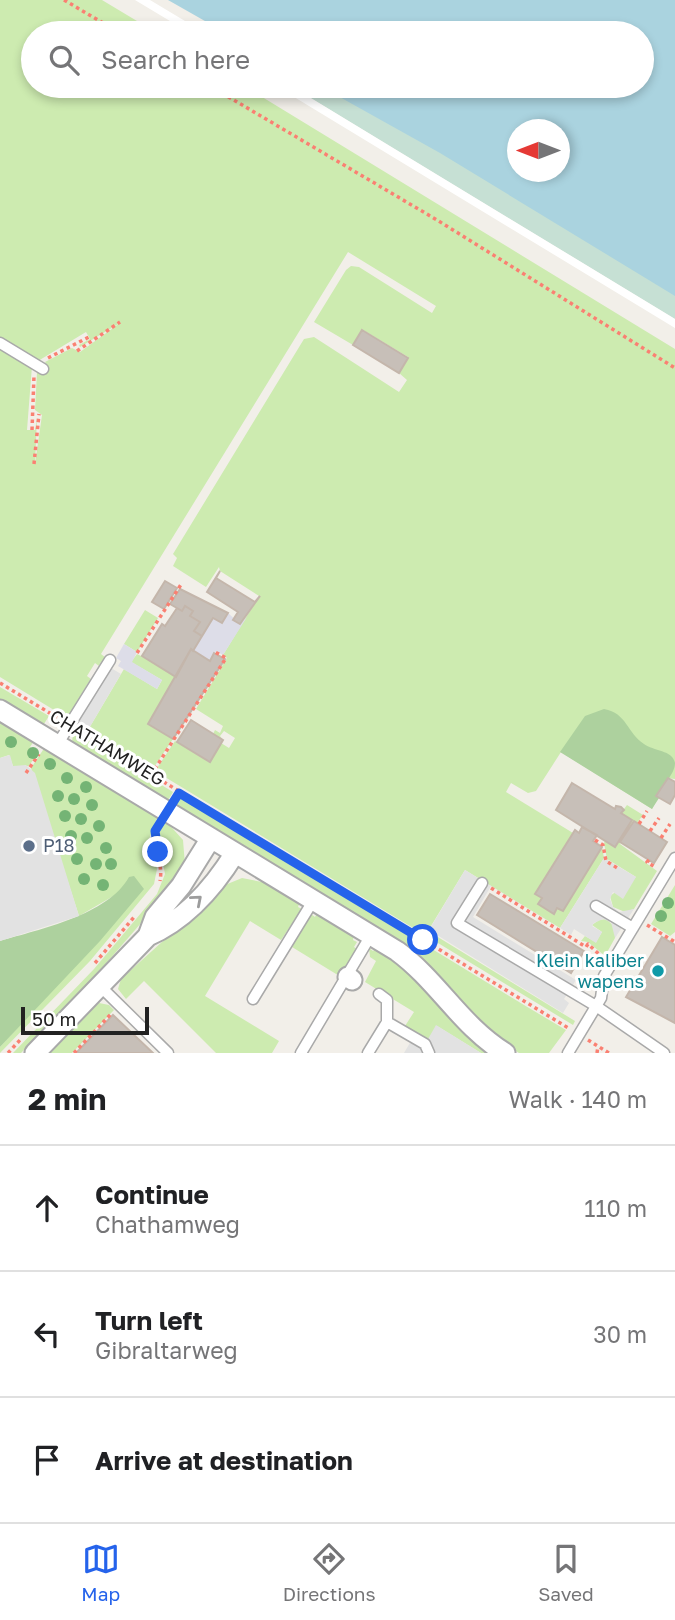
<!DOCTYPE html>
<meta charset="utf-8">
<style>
body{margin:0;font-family:"Golos Text",sans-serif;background:#f6f6f6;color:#202124}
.compass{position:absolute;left:507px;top:119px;width:63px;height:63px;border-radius:50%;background:#fff;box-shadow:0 4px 10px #0003;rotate:270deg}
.scale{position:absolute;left:21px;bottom:18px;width:128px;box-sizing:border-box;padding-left:7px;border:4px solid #222;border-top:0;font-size:19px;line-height:24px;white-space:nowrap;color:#222;-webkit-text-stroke:5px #fff;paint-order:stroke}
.stop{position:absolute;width:21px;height:21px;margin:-16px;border:5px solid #2563eb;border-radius:50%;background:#fff}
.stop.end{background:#2563eb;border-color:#fff;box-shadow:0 2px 7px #0008}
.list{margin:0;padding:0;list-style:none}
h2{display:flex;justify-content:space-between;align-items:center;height:91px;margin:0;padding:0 28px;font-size:30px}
h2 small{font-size:23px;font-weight:400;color:#757577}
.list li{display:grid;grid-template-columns:46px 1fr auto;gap:21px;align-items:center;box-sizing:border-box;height:126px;padding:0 28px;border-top:2px solid #e0e0e0}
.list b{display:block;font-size:26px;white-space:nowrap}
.list p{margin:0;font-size:23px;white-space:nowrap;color:#757577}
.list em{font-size:23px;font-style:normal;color:#757577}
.icon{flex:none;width:38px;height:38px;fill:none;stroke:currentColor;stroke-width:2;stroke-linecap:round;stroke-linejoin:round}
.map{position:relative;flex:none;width:675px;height:1053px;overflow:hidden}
.search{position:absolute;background:#fff;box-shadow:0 4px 10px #0003;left:21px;right:21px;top:21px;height:77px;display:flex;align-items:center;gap:18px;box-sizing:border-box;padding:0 24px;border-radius:38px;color:#757577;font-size:26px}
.sheet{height:469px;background:#fff}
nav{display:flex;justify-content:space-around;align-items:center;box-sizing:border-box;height:98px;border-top:2px solid #e0e0e0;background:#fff;font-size:19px;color:#757577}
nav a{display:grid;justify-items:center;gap:4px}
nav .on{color:#2563eb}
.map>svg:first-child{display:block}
.grass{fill:#cdebb0}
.forest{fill:#add19e}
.wetland{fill:#c6e0d4;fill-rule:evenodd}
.parking{fill:#e2e2e2}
.plaza{fill:#dddde8}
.water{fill:#aad3df;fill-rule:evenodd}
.pier{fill:#fff}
.building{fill:#c7bfb8;stroke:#c4b6ab;stroke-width:2}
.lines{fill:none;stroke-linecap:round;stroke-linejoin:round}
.lane-casing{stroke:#a9a9a9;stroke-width:13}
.street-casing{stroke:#a9a9a9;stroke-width:23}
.path{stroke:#fa8072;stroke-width:3.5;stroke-dasharray:3.5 3.5;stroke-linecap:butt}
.lane{stroke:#fff;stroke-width:10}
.street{stroke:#fff;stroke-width:19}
.tree{fill:#74b475}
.oneway{stroke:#9c9c9c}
.route{stroke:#2563eb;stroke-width:9}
.service-dot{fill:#5c6f8a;stroke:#fff;stroke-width:2.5}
.culture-dot{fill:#0f9aa8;stroke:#fff;stroke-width:2.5}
.labels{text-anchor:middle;stroke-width:6;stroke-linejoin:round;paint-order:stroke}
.street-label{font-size:18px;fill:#222;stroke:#fff}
.service-label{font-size:18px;fill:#4e5e75;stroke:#fff;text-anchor:start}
.culture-label{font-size:18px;fill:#0d838f;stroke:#fff;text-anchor:end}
</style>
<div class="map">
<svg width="675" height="1053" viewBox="0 0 675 1053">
<rect width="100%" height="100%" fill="#f2efe9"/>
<path class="grass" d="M0,0H102L157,33H33V86H244L675,349V779L667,778L652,809L561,752L536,791L528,793L511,783L506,792L573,833L536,894L542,898L539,904L554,914L602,847L604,858L560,928L465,870L428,931L575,1021L573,1025L155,771L175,741L209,762L221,743L229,748L235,738L224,731L220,736L223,740L213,734L215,730L220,733L223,726L196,709L227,658L223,655L259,596L220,571L219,567L206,587L173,566L177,558L173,554L304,339L314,337L399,392L407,380L399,373L408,357L363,330L353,345L314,322L346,270L351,266L359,267L432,313L436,306L348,252L101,654L106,658L99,666L95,663L87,676L91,679L67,718L0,677V347L32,366L27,430H35L37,418L35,464L42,415L35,410L37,372L42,373L47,365L45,362L72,348L80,352L120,323L80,347L79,345L90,339L86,332L38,361L0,338Z
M145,610L158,618L137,652L124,644Z
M145,650L142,656L176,677L148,724L173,739L152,770L88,730L124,669L157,689L162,680L131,662L137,654L141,656Z
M0,687L49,716L42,727L0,701Z
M0,720L34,741L30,747L38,752L29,766H13L9,755L0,758Z
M73,731L173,792L167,802L72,743Z
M45,747L158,816L149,839L157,869L154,884L90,961L0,1053V1047L119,917L122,891L79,916L31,768Z
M181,796L524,1005L566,1030L549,1053H519L497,1039L452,997L174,807Z
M627,805L643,815L637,823L633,821L620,844L657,871L634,909L625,912L613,907L610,896L636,877L607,859L604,843L605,841L616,846L632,820L621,813Z
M165,820L183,840L185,865L154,908L97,974L21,1053H13L94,969L157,894L165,874L158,836Z
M242,878L267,883L300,902L298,907L302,909L281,940L250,921L205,996L279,1041L272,1053H216L144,981L126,999L118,989L121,979L225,885Z
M675,885V932L670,936L651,924Z
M317,913L354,935L353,940L357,942L354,947L357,949L341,977L292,947L311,914L315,917Z
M606,919L615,927V938L605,956L588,942L581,941L585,936L596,942L602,932L592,925L599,920Z
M369,948L373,951L376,948C420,976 450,1019 490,1053H481L437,1026L428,1040L405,1026L414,1012L365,982L376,961L370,957Z
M99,1003L109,1005L114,1010L72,1053H48Z"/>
<path class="forest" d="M604,709C627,713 627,733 644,744C653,751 673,750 675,763C675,774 662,786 657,795L659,798L652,809L560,752L585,716Z
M134,876L144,889L100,941L0,1047V941C40,929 108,915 129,877Z"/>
<path class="wetland" d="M291,86H625L675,183V319ZM518,130H560V172H518Z"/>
<path class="parking" d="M101,662L121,674L88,730L67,718Z
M10,755L13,766L26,765L35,773L79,916L0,941V758Z
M604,858L636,877L623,899L613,892L610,899L613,907L619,912L634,909L615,938L611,922L603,919L594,923L592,926L602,932L596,943L574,929L571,935L560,928Z
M465,870L491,886L473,917L576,980L564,999L569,1003L563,1013L429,930Z
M436,1025L481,1053H404L411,1041L423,1048Z"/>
<path class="plaza" d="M228,613L240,624L247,617L223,655L216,651L210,661L193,651L213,618Z
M124,644L137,652L132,662L162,680L157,689L118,666L121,661L116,658Z"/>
<path class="water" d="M168,0H675V296L440,153L320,86H642V33H226ZM518,130H560V172H518Z"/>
<path class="pier" d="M135,0H150L205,33H190Z
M276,86H291L675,319V328Z"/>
<path class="building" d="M362,330L408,358L399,373L353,345Z
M220,571L216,578L255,602L260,596L240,624L233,620L238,612L207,592Z
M165,581L177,588L164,609L152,602Z
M180,589L228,613L222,623L213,618L202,636L194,631L200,622L190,616L193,611L185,606L182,611L170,604Z
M185,606L193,611L190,616L200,622L194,631L202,636L193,651L191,649L176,677L142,656L162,624L165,626L177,608L182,611Z
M191,649L210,661L214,653L225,659L173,739L148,724Z
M191,720L223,740L210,762L177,742Z
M668,778L675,782V795L670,804L656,796Z
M572,783L615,809L616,806L621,807L624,810L621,813L632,820L615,847L556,810Z
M634,821L667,842L654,863L620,842Z
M582,827L597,835L593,841L602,847L563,911L557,908L554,914L538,904L542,898L535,894L575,830L579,833Z
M490,894L584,951L571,973L477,915Z
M662,937L675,945V1023L626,997Z
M113,1015L153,1053H76Z"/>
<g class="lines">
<g class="lane-casing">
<path id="lane" d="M0,343L43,369
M57,745L110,660
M482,883L457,923L596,1006L664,1053
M596,906L633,928
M100,986L168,1053
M379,994L387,1000V1022
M253,999L313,901
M301,1053L371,935
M368,1053L387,1022L425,1044L429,1053
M568,1053L601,998L604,976L675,858"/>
</g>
<g class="street-casing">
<path id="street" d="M0,710L397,951C438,981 461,1026 505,1053
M148,936C185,920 214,887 235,853
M348,977L352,980
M35,1053L148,936L155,917L181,886L211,838"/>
</g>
<path class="path" d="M64,0L120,33
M210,86L437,220L675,368
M77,351L120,322
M48,358L89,337
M32,430L34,376
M34,464L39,414
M137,653L182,583
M0,683L58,718
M80,731L570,1029
M26,773L39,754
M151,775L226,658L215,652
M639,824L647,811
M158,825C149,843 164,861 160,881
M650,831L659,818
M661,838L670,824
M595,840L603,845L606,861L619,869
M649,860L647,862L655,867
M491,888L586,947L588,944L601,956
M647,925L675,942
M95,963L135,916
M588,1040L609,1053
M8,1053L21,1039
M74,1053L111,1014
M597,1053L598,1046"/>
<use href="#lane" class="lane"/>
<use href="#street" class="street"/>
</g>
<g class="tree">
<circle cx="11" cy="742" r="6"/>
<circle cx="33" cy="753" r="6"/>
<circle cx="50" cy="764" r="6"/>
<circle cx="67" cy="778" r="6"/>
<circle cx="86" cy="787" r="6"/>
<circle cx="58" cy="796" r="6"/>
<circle cx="74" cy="799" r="6"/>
<circle cx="92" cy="805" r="6"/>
<circle cx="65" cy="816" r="6"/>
<circle cx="81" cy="819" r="6"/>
<circle cx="99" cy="826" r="6"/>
<circle cx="71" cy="836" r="6"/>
<circle cx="87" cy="838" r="6"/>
<circle cx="106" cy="848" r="6"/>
<circle cx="77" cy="859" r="6"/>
<circle cx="96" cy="864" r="6"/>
<circle cx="111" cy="864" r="6"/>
<circle cx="84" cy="879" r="6"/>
<circle cx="103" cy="885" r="6"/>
<circle cx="668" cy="903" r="6"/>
<circle cx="661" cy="916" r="6"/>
</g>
<defs><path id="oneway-chevron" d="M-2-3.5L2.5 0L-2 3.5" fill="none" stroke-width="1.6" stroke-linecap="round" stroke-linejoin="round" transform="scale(1.75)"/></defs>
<use class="oneway" href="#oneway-chevron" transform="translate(197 900) rotate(-41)"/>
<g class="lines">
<path class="route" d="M158,852L155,831L179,793L423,940"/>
</g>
<circle class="service-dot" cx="29" cy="846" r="7"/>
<circle class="culture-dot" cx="658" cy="971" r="7"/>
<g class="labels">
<g class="street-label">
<text transform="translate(107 748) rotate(31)" y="6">CHATHAMWEG</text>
</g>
<g class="service-label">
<text x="43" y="852">P18</text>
</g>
<g class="culture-label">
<text x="644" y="967">Klein kaliber<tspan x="644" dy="21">wapens</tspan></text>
</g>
</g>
</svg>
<svg class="compass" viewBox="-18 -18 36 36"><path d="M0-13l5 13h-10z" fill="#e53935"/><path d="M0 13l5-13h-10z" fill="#757577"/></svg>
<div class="scale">50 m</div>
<div class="stop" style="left:423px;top:940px"></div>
<div class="stop end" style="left:158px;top:852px"></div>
<div class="search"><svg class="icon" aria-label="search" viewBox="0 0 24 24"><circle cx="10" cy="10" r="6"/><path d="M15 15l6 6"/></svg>Search here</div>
</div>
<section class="sheet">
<h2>2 min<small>Walk · 140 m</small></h2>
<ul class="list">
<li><svg class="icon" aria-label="ahead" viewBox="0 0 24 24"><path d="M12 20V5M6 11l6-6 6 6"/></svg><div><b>Continue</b><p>Chathamweg</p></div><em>110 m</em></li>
<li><svg class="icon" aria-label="left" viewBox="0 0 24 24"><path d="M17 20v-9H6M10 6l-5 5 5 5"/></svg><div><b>Turn left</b><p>Gibraltarweg</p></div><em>30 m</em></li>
<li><svg class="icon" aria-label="arrive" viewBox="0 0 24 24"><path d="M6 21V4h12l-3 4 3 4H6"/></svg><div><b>Arrive at destination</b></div></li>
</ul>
</section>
<nav>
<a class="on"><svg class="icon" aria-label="map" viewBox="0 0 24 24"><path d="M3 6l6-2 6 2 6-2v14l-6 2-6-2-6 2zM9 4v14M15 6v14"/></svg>Map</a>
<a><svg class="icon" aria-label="directions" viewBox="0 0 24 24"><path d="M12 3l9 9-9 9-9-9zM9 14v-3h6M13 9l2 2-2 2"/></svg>Directions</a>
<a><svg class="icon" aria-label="saved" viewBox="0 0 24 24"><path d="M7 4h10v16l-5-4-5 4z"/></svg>Saved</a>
</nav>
